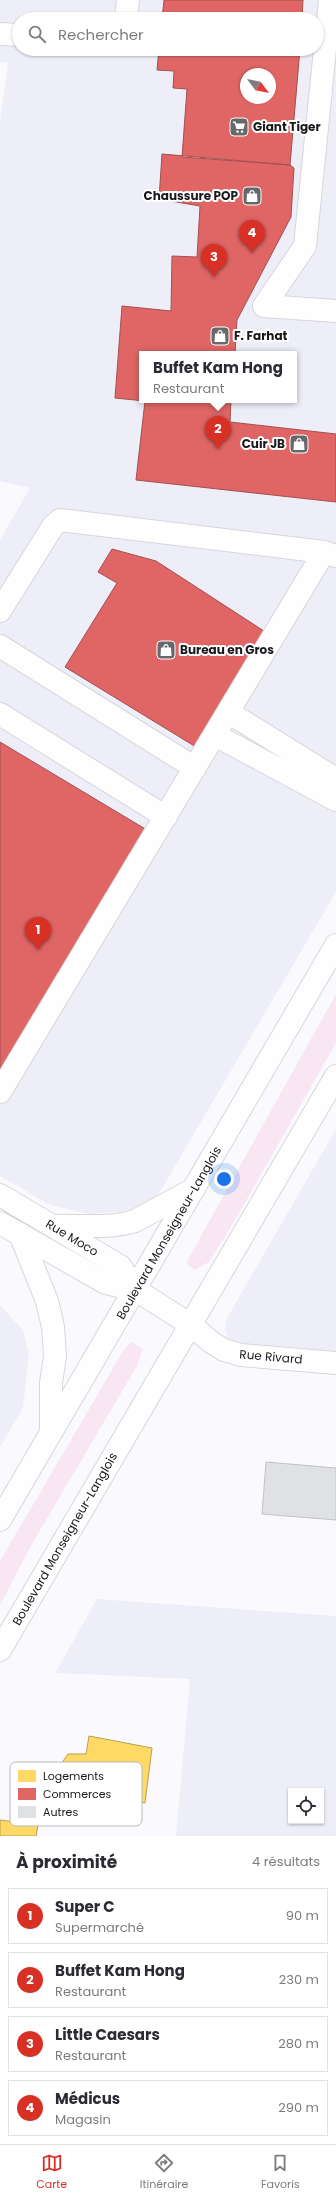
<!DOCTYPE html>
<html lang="fr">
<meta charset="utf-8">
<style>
body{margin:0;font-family:Poppins,sans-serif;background:#f7f7f7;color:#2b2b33}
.controls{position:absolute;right:12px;bottom:12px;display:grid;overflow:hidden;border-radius:0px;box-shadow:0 1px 3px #0004}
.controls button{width:36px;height:36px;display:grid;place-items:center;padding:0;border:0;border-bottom:1px solid #e1e1e2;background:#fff;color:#2b2b33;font:20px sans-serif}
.compass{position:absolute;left:240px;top:68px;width:36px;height:36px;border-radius:50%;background:#fff;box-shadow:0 1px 3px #0004;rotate:122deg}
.you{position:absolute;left:224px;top:1179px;width:14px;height:14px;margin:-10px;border:3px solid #fff;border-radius:50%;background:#1a73e8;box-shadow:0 0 0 6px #1a73e833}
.badge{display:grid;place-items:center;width:26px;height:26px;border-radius:50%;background:#d93025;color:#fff;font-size:13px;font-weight:700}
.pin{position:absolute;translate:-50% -33px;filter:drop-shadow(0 1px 2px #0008)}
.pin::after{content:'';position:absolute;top:21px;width:14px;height:12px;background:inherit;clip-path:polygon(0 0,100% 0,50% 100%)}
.popup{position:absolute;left:139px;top:351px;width:158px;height:52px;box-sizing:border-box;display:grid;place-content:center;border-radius:0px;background:#fff;filter:drop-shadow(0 1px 3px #0005);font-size:13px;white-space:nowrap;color:#7c7c81}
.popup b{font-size:15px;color:#2b2b33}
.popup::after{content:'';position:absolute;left:50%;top:100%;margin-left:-8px;border:8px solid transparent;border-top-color:#fff}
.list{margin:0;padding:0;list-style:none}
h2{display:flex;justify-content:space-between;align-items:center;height:52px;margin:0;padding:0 16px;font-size:17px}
h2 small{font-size:13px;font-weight:400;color:#7c7c81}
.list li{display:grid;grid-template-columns:26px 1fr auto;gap:12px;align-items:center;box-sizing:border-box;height:56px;margin:0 8px 8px;padding:0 8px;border:1px solid #e1e1e2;border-radius:0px}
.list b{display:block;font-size:15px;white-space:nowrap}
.list p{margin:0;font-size:13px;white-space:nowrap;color:#7c7c81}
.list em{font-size:13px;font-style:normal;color:#7c7c81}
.icon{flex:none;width:22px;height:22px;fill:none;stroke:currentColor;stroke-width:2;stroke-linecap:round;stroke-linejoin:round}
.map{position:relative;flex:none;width:336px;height:1836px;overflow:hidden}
.search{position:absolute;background:#fff;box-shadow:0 1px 3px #0004;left:12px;right:12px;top:12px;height:44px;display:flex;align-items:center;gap:10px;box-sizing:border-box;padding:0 14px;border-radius:22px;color:#7c7c81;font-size:15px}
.sheet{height:308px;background:#fff}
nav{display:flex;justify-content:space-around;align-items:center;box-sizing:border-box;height:56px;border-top:1px solid #e1e1e2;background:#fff;font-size:11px;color:#7c7c81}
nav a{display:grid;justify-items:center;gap:2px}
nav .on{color:#d93025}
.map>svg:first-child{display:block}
.built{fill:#eeeef9;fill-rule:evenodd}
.green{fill:#f8e7f3}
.homes{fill:#ffd966;stroke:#ba9f50}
.shops{fill:#e06666;stroke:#a44f50;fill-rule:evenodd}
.building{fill:#dfe1e4;stroke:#c0c2c6}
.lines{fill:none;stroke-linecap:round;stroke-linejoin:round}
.minor-casing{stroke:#d7d7db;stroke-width:24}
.highway-casing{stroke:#d7d7db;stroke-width:24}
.minor{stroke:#fefeff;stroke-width:22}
.highway{stroke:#fefeff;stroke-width:22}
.labels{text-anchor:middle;stroke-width:4;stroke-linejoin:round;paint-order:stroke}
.poi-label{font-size:12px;font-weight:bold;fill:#18181d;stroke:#fff;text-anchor:start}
.street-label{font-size:12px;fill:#18181d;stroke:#fff}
.key{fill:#fff;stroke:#bababb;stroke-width:1}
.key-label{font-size:11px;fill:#18181d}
</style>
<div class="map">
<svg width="336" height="1836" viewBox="0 0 336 1836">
<rect width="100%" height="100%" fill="#fafafe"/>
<path class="built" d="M0,0H336V892L151,1207L116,1212L89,1214L50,1205L0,1176V540L30,488L0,481V121L8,63L0,62ZM19,19H317V49H19ZM246,74H270V98H246ZM142,354H294V400H142Z
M336,1129V1361L248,1349L229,1340L225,1330L227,1318Z
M0,1305L23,1330L29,1356L23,1408L0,1447Z
M97,1599L336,1616V1836H176L190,1679L55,1673ZM291,1791H321V1821H291Z"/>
<path class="green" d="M336,994V1043L234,1222L209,1262L195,1270L186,1263Z
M131,1342L143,1349L137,1366L32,1544L0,1605V1561L123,1351Z"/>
<path class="homes" d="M89,1736L152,1748L145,1803L43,1790L68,1754H86Z
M0,1820L38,1825L36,1836H0Z"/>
<path class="shops" d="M164,0H303L302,19H162Z
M159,49H300L290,165L182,157L187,89L173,88L174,71L157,70ZM246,74H270V98H246Z
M162,154L290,165L294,168L291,217L237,320L235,354H142V400H231L230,422L336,434V502L136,480L145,401L115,398L122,306L171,311L172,256L197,257L200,206L159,199Z
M112,549L156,561L267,633L196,747L65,667L117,583L98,572Z
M0,742L147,830L3,1071L0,1069Z"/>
<path class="building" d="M266,1462L336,1468V1520L262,1514Z"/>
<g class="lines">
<g class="minor-casing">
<path id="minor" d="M126,19L128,0
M0,34L19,35
M264,306L305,246L330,0
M264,306L336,311
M0,611L53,526L60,520L324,552L336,556
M0,646L195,768
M228,712L336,779
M0,714L166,817
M215,735L336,800
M0,1092L324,552
M0,1195L120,1266L136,1290
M0,1223L106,1283L136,1290L191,1325L211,1342L224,1350L241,1355L336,1363"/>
</g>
<g class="highway-casing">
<path id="highway" d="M53,1226C81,1225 109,1229 135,1221L194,1189
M20,1234L47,1301L53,1327L55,1356L51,1383V1432
M0,1520L336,945
M0,1650L336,1076"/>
</g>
<use href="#minor" class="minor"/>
<use href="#highway" class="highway"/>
</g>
<defs>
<g id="supermarket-square" transform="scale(1)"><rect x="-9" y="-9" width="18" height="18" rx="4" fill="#67676c" stroke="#fff"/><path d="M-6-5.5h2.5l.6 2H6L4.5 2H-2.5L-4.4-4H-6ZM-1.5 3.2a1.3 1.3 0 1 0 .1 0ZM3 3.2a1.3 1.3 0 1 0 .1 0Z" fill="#fff"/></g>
<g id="shop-square" transform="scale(1)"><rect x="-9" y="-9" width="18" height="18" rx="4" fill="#67676c" stroke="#fff"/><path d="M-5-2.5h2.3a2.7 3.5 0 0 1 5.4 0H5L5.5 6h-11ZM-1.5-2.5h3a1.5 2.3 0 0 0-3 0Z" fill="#fff"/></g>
</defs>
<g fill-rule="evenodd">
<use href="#supermarket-square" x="239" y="127"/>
<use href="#shop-square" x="252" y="196"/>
<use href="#shop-square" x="220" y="336"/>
<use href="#shop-square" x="299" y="444"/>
<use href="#shop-square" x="166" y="650"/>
</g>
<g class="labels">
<g class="poi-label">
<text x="253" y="131">Giant Tiger</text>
<text x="238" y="200" text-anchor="end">Chaussure POP</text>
<text x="234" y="340">F. Farhat</text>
<text x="285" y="448" text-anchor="end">Cuir JB</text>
<text x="180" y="654">Bureau en Gros</text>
</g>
<g class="street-label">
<text transform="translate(169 1233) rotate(-60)" y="4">Boulevard Monseigneur-Langlois</text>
<text transform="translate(72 1238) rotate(31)" y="4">Rue Moco</text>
<text transform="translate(271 1357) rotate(5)" y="4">Rue Rivard</text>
<text transform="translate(65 1539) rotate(-60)" y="4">Boulevard Monseigneur-Langlois</text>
</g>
</g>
<rect x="10" y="1762" width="132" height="64" rx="6" class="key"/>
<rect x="18" y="1770" width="18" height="12" fill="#ffd966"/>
<rect x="18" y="1788" width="18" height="12" fill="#e06666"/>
<rect x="18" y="1806" width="18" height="12" fill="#dfe1e4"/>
<g class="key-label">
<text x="43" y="1780">Logements</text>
<text x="43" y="1798">Commerces</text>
<text x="43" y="1816">Autres</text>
</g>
</svg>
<div class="controls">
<button><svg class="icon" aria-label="locate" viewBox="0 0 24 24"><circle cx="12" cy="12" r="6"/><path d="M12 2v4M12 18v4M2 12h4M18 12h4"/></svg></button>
</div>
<svg class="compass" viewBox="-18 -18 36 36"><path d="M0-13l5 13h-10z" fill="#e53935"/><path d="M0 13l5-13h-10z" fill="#7c7c81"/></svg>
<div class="you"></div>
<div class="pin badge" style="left:38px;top:950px">1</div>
<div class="pin badge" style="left:218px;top:449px">2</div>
<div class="popup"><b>Buffet Kam Hong</b>Restaurant</div>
<div class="pin badge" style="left:214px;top:277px">3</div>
<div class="pin badge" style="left:252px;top:253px">4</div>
<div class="search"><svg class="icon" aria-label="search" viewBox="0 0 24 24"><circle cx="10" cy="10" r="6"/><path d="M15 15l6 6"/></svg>Rechercher</div>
</div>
<section class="sheet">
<h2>À proximité<small>4 résultats</small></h2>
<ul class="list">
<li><span class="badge">1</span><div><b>Super C</b><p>Supermarché</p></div><em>90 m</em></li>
<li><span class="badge">2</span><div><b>Buffet Kam Hong</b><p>Restaurant</p></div><em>230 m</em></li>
<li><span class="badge">3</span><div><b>Little Caesars</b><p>Restaurant</p></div><em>280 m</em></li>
<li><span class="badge">4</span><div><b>Médicus</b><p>Magasin</p></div><em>290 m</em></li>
</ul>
</section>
<nav>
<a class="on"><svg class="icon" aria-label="map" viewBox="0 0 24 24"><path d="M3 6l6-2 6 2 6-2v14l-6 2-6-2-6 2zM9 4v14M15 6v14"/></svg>Carte</a>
<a><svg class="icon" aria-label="directions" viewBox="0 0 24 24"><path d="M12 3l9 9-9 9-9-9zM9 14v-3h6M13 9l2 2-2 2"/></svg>Itinéraire</a>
<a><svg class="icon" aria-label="saved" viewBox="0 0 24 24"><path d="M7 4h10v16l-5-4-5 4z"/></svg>Favoris</a>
</nav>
